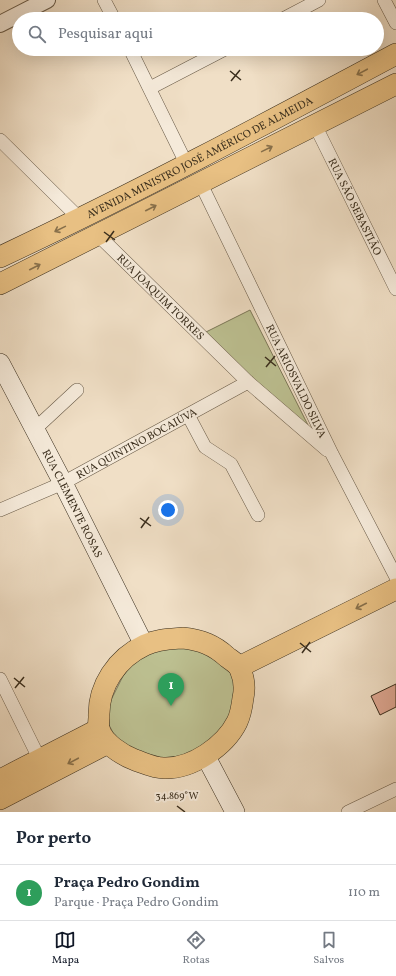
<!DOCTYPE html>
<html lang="pt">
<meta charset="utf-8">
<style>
body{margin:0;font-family:Vollkorn,serif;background:#f2f2f3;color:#1f2937}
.you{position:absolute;left:168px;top:510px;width:14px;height:14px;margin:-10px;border:3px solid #fff;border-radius:50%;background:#1a73e8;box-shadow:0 0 0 6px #1a73e833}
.badge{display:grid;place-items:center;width:26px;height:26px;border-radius:50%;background:#111827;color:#fff;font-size:13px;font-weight:700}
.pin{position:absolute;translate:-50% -33px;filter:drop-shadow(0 1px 2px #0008)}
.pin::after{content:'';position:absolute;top:21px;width:14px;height:12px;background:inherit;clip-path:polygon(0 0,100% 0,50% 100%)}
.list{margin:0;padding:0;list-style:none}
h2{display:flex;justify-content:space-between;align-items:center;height:52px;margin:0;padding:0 16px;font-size:17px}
h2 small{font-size:13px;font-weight:400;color:#747a83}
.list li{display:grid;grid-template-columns:26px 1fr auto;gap:12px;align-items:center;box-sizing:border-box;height:56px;padding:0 16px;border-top:1px solid #e0e1e3}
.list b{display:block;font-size:15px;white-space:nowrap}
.list p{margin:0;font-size:13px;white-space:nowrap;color:#747a83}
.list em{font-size:13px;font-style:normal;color:#747a83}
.icon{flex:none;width:22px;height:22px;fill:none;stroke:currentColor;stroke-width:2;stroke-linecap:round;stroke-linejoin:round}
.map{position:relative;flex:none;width:396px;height:812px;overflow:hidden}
.search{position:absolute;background:#fff;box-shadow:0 4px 16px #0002;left:12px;right:12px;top:12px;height:44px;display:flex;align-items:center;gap:10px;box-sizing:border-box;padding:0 14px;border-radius:22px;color:#747a83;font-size:15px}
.sheet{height:108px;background:#fff}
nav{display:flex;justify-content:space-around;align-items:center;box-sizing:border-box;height:56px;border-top:1px solid #e0e1e3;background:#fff;font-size:11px;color:#747a83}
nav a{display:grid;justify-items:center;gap:2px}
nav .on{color:#111827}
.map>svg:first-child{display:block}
.green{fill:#bdc192;stroke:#7c7858}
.building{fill:#dda792;stroke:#3a2e1d}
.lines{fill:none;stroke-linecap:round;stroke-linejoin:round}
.minor-casing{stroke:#685a47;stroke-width:14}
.tertiary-casing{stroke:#685a47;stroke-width:18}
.secondary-casing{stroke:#3a2e1d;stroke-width:20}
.primary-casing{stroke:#3a2e1d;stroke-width:22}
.minor{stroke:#f5eada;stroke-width:13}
.tertiary{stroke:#f5eada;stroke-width:16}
.secondary{stroke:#f5eada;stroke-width:19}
.primary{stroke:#e8c083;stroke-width:21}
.oneway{stroke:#88704b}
.ticks{fill:none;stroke:#3a2e1d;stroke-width:1.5}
.labels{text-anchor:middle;stroke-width:4;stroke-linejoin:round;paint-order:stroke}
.street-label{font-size:11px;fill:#3a2e1d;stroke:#f5eada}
.ticks-label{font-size:10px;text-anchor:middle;fill:#3a2e1d;stroke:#f5eada;stroke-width:4;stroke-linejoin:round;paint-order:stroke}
</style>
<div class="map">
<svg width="396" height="812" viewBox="0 0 396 812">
<rect width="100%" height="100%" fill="#f0dfc6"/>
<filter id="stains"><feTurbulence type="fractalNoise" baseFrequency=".005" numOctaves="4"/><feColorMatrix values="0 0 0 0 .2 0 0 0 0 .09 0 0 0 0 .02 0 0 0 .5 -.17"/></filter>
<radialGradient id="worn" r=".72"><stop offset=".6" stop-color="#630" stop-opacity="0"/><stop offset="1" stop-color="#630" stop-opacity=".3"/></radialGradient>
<path class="green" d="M250,310L312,433L204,333Z
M190,643L217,653L233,676L235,695L232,710L224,725L204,747L180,761L153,762L118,742L109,725L110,702L123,676L137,658L162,647Z"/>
<path class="building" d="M396,684V707L380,715L371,696Z"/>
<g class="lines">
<g class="minor-casing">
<g id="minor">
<path d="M104,0L114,19"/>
<path d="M384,0L396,23"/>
<path d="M283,19L319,0"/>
<path d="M130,49L187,165"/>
<path d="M150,88L225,49"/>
<path id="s1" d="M315,125L396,289"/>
<path d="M0,140L80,219"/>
<path id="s2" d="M200,182L332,454L396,577"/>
<path id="s3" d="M98,235L248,382L327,450"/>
<path d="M188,415L205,447L231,464L258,515"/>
<path d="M35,429L77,390"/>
<path id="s4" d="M0,510L63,483L248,382"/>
<path d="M0,679L40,760"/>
<path d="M348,812L396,789"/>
</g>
</g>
<g class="tertiary-casing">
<path id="tertiary" d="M0,24L47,0"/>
</g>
<g class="secondary-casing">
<g id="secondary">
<path id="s5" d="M0,363L63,483L144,645"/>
<path d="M205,755L235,812"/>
</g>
</g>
<g class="primary-casing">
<g id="primary">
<path id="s6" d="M0,257C134,194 265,124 396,54"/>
<path d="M0,284L396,84"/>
<path d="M183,638C201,640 214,645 227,657C231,660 238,664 240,669C244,678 245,689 243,698C242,706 241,714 237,722C225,746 192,769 164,768C154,768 144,763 135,760C122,755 103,743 99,729C98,725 99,720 99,717C98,686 117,658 145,645C158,639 170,639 183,638Z"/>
<path d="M239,667L396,589"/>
<path d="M0,780L99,729"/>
<path d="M0,799L108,743"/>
</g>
</g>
<use href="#minor" class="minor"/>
<use href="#tertiary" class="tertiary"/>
<use href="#secondary" class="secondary"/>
<use href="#primary" class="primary"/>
</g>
<defs><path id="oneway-shaft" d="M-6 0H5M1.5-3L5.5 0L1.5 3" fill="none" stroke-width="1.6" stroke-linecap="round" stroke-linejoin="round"/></defs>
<g class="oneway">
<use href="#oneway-shaft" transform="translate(362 72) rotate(152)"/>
<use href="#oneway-shaft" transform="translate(267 149) rotate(-26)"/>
<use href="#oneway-shaft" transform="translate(151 208) rotate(-27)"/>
<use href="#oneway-shaft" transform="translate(60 229) rotate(154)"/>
<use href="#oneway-shaft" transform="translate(35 267) rotate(-27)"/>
<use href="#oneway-shaft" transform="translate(361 606) rotate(153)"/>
<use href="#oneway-shaft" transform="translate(73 761) rotate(152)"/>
</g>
<path class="ticks" d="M230,71L241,80M231,81L240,70M104,232L115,240M106,242L114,231M265,357L276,366M266,367L275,356M140,518L151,526M141,528L149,517M300,643L311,652M302,653L310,642M14,678L25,687M15,688L24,677M177,806L185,812"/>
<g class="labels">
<g class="street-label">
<text dy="4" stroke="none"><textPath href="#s6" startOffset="223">AVENIDA MINISTRO JOSÉ AMÉRICO DE ALMEIDA</textPath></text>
<text dy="4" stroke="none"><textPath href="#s1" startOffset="91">RUA SÃO SEBASTIÃO</textPath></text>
<text dy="4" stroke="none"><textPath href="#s3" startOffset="88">RUA JOAQUIM TORRES</textPath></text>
<text dy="4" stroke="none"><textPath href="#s2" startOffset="221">RUA ARIOSVALDO SILVA</textPath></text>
<text dy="4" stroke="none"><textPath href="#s4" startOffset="152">RUA QUINTINO BOCAIÚVA</textPath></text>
<text dy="4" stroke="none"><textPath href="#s5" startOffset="158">RUA CLEMENTE ROSAS</textPath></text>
</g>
</g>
<g class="ticks-label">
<text x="177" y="799">34.869°W</text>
</g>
<rect width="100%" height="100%" filter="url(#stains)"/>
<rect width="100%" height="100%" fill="url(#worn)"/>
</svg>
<div class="you"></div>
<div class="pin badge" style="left:171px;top:706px;background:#2e9e5b">1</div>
<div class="search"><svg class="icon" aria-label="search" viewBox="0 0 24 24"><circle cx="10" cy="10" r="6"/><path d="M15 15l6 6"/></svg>Pesquisar aqui</div>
</div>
<section class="sheet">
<h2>Por perto<small></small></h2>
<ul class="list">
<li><span class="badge" style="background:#2e9e5b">1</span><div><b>Praça Pedro Gondim</b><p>Parque · Praça Pedro Gondim</p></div><em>110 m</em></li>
</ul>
</section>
<nav>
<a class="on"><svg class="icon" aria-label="map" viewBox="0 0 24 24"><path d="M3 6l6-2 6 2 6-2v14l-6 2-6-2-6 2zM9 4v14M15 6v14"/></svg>Mapa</a>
<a><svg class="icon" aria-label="directions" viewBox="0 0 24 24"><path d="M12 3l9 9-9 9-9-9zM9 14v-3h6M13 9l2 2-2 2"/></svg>Rotas</a>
<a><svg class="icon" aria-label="saved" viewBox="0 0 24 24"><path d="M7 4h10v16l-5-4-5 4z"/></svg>Salvos</a>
</nav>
